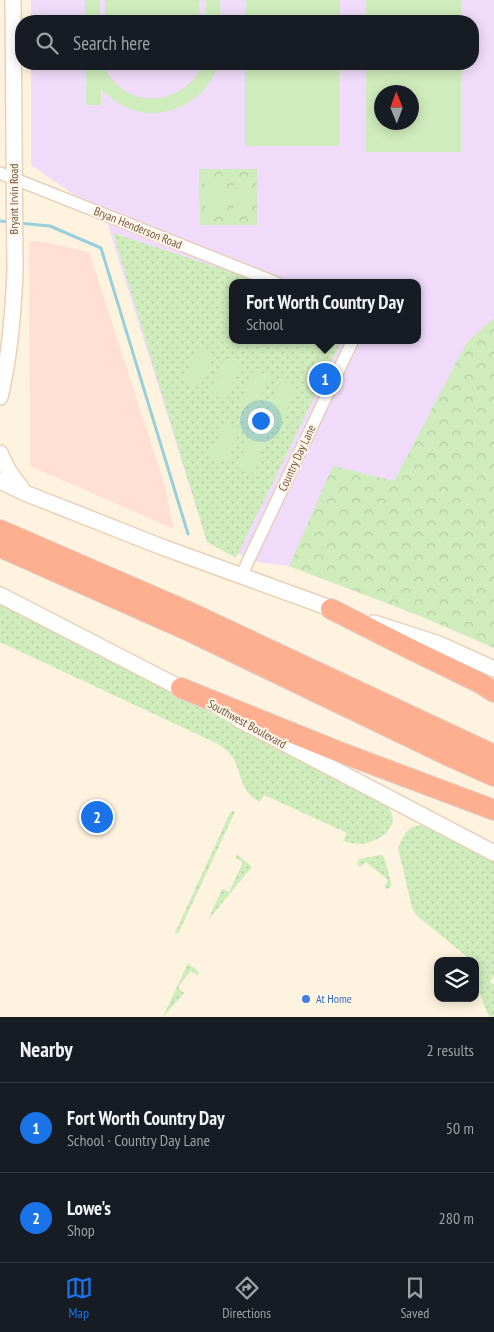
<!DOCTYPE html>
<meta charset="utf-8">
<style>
body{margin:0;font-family:"PT Sans Narrow",sans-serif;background:#20242c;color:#f1f3f6}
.controls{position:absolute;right:15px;bottom:15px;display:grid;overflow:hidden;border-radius:10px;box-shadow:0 2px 12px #0003}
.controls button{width:45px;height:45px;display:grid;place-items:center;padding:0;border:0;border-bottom:1px solid #363941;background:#171b24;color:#f1f3f6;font:25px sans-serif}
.compass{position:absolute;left:374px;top:85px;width:45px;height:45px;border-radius:50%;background:#171b24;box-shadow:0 2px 12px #0003;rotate:359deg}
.you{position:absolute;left:260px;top:420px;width:18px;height:18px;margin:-12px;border:4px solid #fff;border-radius:50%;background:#1a73e8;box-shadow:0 0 0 8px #1a73e833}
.badge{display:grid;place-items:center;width:32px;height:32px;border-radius:50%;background:#1a73e8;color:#fff;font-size:16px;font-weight:700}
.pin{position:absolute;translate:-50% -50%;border:2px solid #fff;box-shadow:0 1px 5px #0006}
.popup{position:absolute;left:229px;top:279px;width:192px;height:65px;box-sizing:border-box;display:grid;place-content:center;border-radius:10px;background:#171b24;filter:drop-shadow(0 1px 4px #0005);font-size:16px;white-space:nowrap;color:#9ea1a6}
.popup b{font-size:19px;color:#f1f3f6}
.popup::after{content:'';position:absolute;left:50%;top:100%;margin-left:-10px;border:10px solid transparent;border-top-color:#171b24}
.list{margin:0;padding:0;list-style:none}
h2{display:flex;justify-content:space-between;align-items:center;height:65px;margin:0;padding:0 20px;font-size:21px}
h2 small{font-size:16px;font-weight:400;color:#9ea1a6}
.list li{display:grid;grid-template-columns:32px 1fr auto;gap:15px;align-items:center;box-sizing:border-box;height:90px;padding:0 20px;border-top:1px solid #363941}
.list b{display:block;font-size:19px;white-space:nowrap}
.list p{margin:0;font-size:16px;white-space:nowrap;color:#9ea1a6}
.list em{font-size:16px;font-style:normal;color:#9ea1a6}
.icon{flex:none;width:28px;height:28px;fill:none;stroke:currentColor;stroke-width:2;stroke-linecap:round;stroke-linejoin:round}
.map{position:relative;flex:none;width:494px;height:1017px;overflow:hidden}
.search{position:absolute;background:#171b24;box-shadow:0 2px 12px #0003;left:15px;right:15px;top:15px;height:55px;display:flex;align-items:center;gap:12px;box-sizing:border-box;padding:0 18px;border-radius:20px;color:#9ea1a6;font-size:19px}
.sheet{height:245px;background:#171b24}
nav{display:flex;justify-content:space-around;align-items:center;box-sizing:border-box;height:70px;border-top:1px solid #363941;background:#171b24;font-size:14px;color:#9ea1a6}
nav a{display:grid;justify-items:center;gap:2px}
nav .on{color:#1a73e8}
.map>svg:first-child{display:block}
.commercial{fill:#ffe0d2}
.education{fill:#f0dcfa;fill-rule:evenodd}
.grass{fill:url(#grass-dots)}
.park{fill:url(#park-crowns)}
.pitch{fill:#cfecbc;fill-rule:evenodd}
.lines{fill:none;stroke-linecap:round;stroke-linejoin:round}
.stream{stroke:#97cfdb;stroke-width:3}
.street-casing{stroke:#e5d0bd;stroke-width:14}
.secondary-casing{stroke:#ead1b9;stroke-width:18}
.highway-casing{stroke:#ded7d2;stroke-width:22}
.street{stroke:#fff;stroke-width:11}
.secondary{stroke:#fff;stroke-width:15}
.highway{stroke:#feaf90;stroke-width:20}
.shop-dot{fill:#3f7fe0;stroke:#fff6e7;stroke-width:2}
.labels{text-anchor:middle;stroke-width:4;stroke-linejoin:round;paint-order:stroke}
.street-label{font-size:12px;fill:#765745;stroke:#fff6e7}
.shop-label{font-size:12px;fill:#366cbe;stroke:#fff6e7;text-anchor:start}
</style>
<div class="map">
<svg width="494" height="1017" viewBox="0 0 494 1017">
<defs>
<pattern id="grass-dots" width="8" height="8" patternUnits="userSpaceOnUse" patternTransform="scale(1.25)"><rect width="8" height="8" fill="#cfecbc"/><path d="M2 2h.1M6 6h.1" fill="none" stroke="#b5cca3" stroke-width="1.8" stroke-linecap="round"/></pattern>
<pattern id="park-crowns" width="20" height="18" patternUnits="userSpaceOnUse" patternTransform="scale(1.25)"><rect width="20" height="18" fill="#cfecbc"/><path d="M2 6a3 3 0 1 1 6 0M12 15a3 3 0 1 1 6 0" fill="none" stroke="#b5cca3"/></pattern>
</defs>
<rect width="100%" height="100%" fill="#fef3df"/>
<path class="commercial" d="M39,241L89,252L164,483L174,529L30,466L29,242Z"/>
<path class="education" d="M31,0H494V648L420,616L289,566L261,563L207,542L105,216L31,165V64H473V21H31ZM382,92H412V122H382ZM232,283H418V340H232Z"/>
<path class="grass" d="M113,233L264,283H232V340H342L236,558L207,542Z
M0,602L384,803C403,819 388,838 367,843C359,845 351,843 343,841L347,833L264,795L260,802C239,792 243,775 233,758C229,752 224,748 218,744L0,642Z
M233,811L235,812L178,934L175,933L230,813Z
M421,825H425L494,861V976L490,982L494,985V1017H490C481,1003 475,977 475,961H470L464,954L417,916L412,908L398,848C403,836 407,826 421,825Z
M237,854L252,867L208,920L222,889L229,892L243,862L236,858Z
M380,855H382L384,857L391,881V886L389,888L386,889L384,887L388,880L366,862L360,867L357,864L359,859Z
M188,963L199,972V974L197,975L191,971L178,987L184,993L163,1017Z"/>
<path class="park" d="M199,169H257V225H200Z
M494,318V648L420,616L289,566L333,466L394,481L467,342Z"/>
<path class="pitch" d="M85,0H100V21H85Z
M105,0H199L200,21H105Z
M206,0H220L221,21H206Z
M246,0H340V21H245Z
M366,0H461V21H366Z
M86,64H103C123,111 182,109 203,64H218C208,100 168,121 133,110C120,106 110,98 101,89V105H86Z
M245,64H339V146H245Z
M366,64H461V152H366ZM382,92H412V122H382Z
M205,177H223V215H205Z
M251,177L252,215H234V178Z
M197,348L214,354L200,388L185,381Z
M224,359L240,364L227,399L211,393Z
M254,369L270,376L256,409L241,403Z
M280,380L296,386L283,420L267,413Z
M225,423L239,428L227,463L210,456Z
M251,433L267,438L253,473L237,467Z"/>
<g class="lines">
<path class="stream" d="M0,221L9,222
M18,223L50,226L101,248L188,534"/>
<g class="street-casing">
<path id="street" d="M0,173L277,283
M241,576L353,340"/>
</g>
<g class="secondary-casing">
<path id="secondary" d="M0,397C10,355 13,314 15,272L13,0
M0,453L8,470L24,492
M0,481L25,493L162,547L341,612
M0,595L190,693
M374,623L439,644L494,669
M238,719L494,853"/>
</g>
<g class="highway-casing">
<path id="highway" d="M0,530L189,612L494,755
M0,547L189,631L449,756L494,776
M331,609L406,647L480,683L494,692
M181,688L337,751L494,810"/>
</g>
<use href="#street" class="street"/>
<use href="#secondary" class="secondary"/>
<use href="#highway" class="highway"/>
</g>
<circle class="shop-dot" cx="306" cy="999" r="5"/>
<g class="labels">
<g class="street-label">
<text transform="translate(14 199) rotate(-90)" y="4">Bryant Irvin Road</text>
<text transform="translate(138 228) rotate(22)" y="4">Bryan Henderson Road</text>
<text transform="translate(297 458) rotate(-65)" y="4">Country Day Lane</text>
<text transform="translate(247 724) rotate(29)" y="4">Southwest Boulevard</text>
</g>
<g class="shop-label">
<text x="316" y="1003">At Home</text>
</g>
</g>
</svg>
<div class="controls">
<button><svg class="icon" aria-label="layers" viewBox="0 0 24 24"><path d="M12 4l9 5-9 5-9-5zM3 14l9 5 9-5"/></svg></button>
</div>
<svg class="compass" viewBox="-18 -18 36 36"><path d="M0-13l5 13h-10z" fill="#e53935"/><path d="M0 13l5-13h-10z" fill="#9ea1a6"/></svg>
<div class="you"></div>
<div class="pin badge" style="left:325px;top:379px">1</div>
<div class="popup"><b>Fort Worth Country Day</b>School</div>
<div class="pin badge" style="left:97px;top:817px">2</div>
<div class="search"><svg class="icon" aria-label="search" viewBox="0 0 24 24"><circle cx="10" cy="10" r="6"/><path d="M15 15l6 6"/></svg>Search here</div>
</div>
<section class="sheet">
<h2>Nearby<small>2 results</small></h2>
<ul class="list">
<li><span class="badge">1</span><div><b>Fort Worth Country Day</b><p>School · Country Day Lane</p></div><em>50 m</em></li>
<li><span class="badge">2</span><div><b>Lowe's</b><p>Shop</p></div><em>280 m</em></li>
</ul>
</section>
<nav>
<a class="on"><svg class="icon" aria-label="map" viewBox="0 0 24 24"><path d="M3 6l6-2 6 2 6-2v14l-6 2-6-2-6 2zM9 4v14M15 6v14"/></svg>Map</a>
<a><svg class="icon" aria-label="directions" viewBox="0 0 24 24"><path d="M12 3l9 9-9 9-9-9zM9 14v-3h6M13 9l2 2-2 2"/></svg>Directions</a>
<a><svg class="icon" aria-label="saved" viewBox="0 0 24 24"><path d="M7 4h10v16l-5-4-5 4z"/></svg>Saved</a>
</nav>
